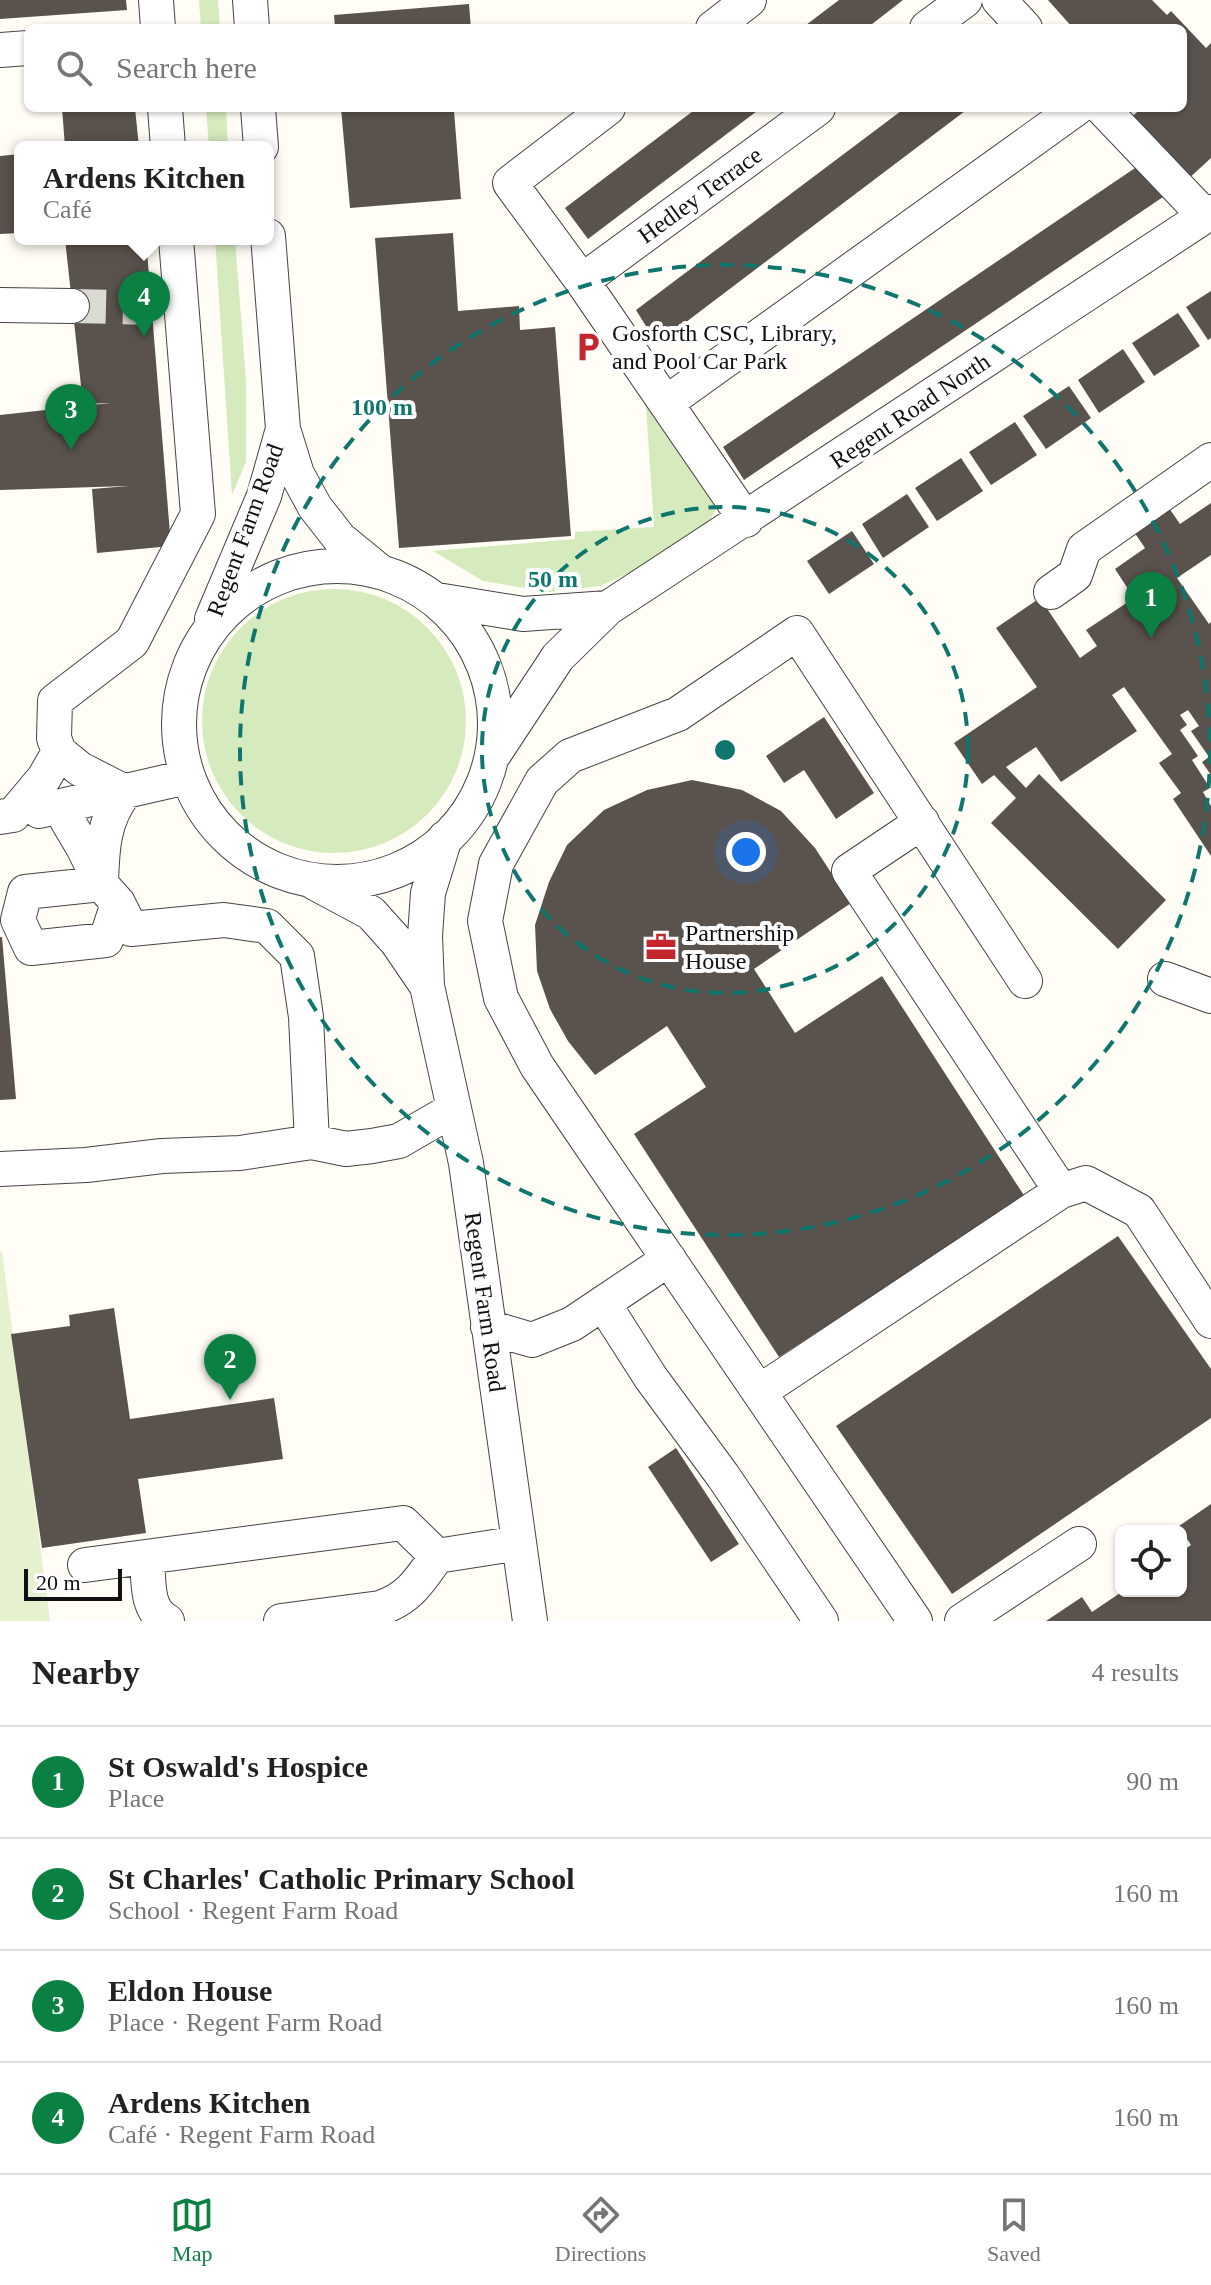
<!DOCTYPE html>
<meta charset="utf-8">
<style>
body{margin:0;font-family:Georgia,serif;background:#f6f6f6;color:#222}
.controls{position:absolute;right:24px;bottom:24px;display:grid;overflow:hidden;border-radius:12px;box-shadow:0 2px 6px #0004}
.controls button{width:72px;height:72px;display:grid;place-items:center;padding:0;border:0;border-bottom:2px solid #e0e0e0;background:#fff;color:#222;font:40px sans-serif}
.scale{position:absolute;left:24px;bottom:20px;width:98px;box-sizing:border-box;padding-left:8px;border:4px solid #111;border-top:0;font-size:22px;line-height:28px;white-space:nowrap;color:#111;-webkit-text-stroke:6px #fff;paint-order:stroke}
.you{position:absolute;left:746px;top:852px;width:28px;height:28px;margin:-20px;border:6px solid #fff;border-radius:50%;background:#1a73e8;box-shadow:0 0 0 12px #1a73e833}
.badge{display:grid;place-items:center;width:52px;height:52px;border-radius:50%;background:#0b8043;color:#fff;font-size:26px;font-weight:700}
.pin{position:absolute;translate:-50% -66px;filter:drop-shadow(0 2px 4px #0008)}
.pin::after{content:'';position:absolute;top:42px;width:28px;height:24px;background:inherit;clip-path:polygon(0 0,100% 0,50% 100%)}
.popup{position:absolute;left:14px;top:141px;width:260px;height:104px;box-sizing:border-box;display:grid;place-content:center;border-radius:12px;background:#fff;filter:drop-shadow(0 2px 6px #0005);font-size:26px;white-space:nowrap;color:#767676}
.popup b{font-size:30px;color:#222}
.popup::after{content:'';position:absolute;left:50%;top:100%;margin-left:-16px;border:16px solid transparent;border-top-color:#fff}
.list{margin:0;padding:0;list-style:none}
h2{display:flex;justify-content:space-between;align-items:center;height:104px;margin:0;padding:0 32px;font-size:34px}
h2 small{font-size:26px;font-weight:400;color:#767676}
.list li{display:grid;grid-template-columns:52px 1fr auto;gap:24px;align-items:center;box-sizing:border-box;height:112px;padding:0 32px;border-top:2px solid #e0e0e0}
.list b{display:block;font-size:30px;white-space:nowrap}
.list p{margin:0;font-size:26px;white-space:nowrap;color:#767676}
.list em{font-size:26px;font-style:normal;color:#767676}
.icon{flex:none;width:44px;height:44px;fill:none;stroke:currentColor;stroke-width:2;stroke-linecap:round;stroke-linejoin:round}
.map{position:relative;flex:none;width:1211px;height:1621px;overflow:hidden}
.search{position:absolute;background:#fff;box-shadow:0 2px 6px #0004;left:24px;right:24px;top:24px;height:88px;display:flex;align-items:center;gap:20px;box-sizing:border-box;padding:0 28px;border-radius:12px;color:#767676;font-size:30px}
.sheet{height:552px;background:#fff}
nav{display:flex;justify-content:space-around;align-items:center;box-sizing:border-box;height:112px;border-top:2px solid #e0e0e0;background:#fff;font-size:22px;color:#767676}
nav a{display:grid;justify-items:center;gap:4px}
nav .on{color:#0b8043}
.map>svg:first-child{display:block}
.green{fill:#d5ebbd}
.pitch{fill:#e6f2cf}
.building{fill:#5a524d}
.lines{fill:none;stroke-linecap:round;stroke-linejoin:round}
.minor-tunnel{stroke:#dbdad3;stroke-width:34;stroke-dasharray:34 17;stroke-linecap:butt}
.minor-casing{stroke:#444;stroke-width:36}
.minor{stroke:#fff;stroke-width:34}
.ring{fill:none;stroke:#0f766e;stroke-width:4;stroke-dasharray:14 10}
.labels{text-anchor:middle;stroke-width:8;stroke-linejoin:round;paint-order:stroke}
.street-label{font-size:24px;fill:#111;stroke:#fff}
.poi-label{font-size:24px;fill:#111;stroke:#fff;text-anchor:start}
.centre{fill:#0f766e;stroke:#fff;stroke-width:4}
.ring-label{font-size:24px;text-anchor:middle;font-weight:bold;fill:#0f766e;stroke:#fff;stroke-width:8;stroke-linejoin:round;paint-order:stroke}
</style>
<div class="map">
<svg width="1211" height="1621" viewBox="0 0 1211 1621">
<rect width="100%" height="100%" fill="#fffdf5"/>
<path class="green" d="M199,0H218L220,28H201Z
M206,108H226L228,147H209Z
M215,239H235L246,381V462L232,495Z
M645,392L713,490L716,509L708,524L655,561L600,586L549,592L483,581L433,551L575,539V532L654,527Z
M202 721a132 132 0 1 1 264 0a132 132 0 1 1-264 0Z"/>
<path class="pitch" d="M0,1251H2L50,1621H0Z"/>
<path class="building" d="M0,0H126L127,10L0,19Z
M839,0H903L867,28H802Z
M1048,0H1152L1167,15L1171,11L1206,48L1211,43V158L1186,181L1129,119L1142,108H1183V28H1073Z
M469,4L471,28H335L334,15Z
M62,108H135L139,147H65Z
M341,108H469V110L454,111L461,199L350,208Z
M697,108H761L588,239L565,208Z
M905,108H969L657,344L636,310Z
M20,154V233L0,234V156Z
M1138,166L1166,195L744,480L723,447Z
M453,233L458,311L519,306L520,330L555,327L571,536L399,548L375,238Z
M65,239H146L171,546L97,553L92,489L128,486L0,490V415L110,403L83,404Z
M1211,291V338L1208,340L1186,307Z
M1178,313L1200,346L1154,376L1132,343Z
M1123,349L1145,382L1099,413L1078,380Z
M1069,386L1091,418L1046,449L1023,416Z
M1015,422L1037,455L991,485L969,452Z
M961,458L983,491L937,521L915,488Z
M1156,489L1180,524L1211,503V555L1177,578L1209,624L1211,622V775L1202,762L1209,757L1191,731L1199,726L1188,710L1180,715L1187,725L1180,730L1198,756L1192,760L1210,788L1203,792L1211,806V856L1173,799L1181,793L1159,763L1172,754L1124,687L1112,695L1137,731L1061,782L1036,747L1006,767L1026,788L1039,774L1166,900L1118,949L991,823L1016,798L994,775L982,784L954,743L1037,687L996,628L1040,598L1080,658L1097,646L1086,630L1134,598L1115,569L1145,548L1121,513Z
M907,494L929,527L883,558L862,524Z
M852,531L874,564L829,594L807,561Z
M824,717L874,793L836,819L804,770L784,783L766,756Z
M692,780L742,790L781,811L815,848L851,903L754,969L795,1033L882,976L1025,1197L779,1357L634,1134L706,1087L667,1026L595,1075L568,1041L550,1009L537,971L535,925L549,882L567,845L604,810L647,790Z
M0,937H2L16,1099L0,1100Z
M1118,1236L1211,1369V1418L952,1594L836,1426Z
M114,1308L130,1419L274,1398L283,1459L138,1479L146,1533L42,1548L11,1334L70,1326L69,1315Z
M676,1448L739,1544L711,1562L648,1467Z
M1211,1504V1621H1046L1082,1597L1092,1612L1123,1591H1181V1552L1191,1545L1179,1526Z"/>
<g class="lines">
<path class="minor-tunnel" d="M72,306L151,308"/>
<g class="minor-casing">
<path id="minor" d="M156,0L158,28
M250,0L252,28
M999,0L1025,28
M713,28L749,0
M927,28L965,0
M0,50L28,48
M165,108L168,147
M258,108L261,147
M608,108L510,183L582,281L746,520
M1102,108L1205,216
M268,236L283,429L297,474L315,507L340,539L378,570
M582,281L818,108
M0,305L72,306
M666,403L1077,108
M179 724a158 158 0 1 1 316 0a158 158 0 1 1-316 0Z
M1051,592L1075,575L1084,549L1211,460
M437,600L523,614L608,608
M212,619L264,496L283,429
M59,752L80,769L125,792C103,820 102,849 101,883
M494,754L558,657L608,608L1211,212
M60,808L83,847L101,884L118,903L131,929L224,920L267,926L297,956L306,1017L312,1142
M39,811L187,777
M0,817L13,815L44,778L59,752L54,738L55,701L132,642L198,514L176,239
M922,822L849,871L1061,1191
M445,838L428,893L425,936L427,986L466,1163L530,1621
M315,883L371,913L397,942L427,986
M101,884L25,892L18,920L31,948L106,940L118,903
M1165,979L1211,996
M0,1169L86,1165L162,1156L240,1153L312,1142L346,1149L372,1146L399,1141L454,1109
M603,1303L651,1378L723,1476L821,1621
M488,1327L532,1340L572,1324L669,1259
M759,1392L1061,1191L1086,1183L1139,1211L1211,1321
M147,1557C149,1579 145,1610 167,1621
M85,1565L403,1523L437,1556L519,1543
M281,1621L380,1608C409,1599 420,1580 437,1556
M915,1621L537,1066L501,998L485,921L496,864L542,781L570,756L678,714L797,633L1025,981
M962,1621L1079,1544"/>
</g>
<use href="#minor" class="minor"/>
</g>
<g class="ring">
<circle cx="725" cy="750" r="243"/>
<circle cx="725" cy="750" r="485"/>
</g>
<defs>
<g id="parking-bare" transform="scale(2.4)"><path d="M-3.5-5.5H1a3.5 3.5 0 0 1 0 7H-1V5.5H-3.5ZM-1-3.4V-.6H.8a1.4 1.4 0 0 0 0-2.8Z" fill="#c4262e" stroke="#fff" stroke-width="2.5" paint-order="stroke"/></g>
<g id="office-bare" transform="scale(2.4)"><path d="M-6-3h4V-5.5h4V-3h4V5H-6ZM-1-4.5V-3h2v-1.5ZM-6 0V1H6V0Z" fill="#c4262e" stroke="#fff" stroke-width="2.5" paint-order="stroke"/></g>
</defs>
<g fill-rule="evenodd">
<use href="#parking-bare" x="588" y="347"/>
<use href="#office-bare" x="661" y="947"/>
</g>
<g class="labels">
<g class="street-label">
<text transform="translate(700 195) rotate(-36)" y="8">Hedley Terrace</text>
<text transform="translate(910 411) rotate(-34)" y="8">Regent Road North</text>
<text transform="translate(245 530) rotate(-70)" y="8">Regent Farm Road</text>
<text transform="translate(485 1302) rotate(82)" y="8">Regent Farm Road</text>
</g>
<g class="poi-label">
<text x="612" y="341">Gosforth CSC, Library,<tspan x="612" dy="28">and Pool Car Park</tspan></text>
<text x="685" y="941">Partnership<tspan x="685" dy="28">House</tspan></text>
</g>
</g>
<circle cx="725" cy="750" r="12" class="centre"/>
<g class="ring-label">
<text x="382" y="415">100 m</text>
<text x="553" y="587">50 m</text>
</g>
</svg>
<div class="controls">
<button><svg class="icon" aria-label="locate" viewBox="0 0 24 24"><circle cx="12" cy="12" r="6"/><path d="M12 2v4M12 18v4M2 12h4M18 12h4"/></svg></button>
</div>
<div class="scale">20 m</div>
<div class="you"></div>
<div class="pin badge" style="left:1151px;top:638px">1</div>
<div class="pin badge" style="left:230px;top:1400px">2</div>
<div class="pin badge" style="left:71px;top:450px">3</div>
<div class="pin badge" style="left:144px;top:337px">4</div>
<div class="popup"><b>Ardens Kitchen</b>Café</div>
<div class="search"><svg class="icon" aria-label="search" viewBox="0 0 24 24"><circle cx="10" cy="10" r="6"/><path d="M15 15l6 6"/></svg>Search here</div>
</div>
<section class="sheet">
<h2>Nearby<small>4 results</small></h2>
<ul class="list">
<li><span class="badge">1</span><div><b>St Oswald's Hospice</b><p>Place</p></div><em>90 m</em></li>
<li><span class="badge">2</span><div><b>St Charles' Catholic Primary School</b><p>School · Regent Farm Road</p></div><em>160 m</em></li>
<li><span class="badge">3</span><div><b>Eldon House</b><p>Place · Regent Farm Road</p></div><em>160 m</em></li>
<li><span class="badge">4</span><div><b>Ardens Kitchen</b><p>Café · Regent Farm Road</p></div><em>160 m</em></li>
</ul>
</section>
<nav>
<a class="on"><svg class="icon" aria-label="map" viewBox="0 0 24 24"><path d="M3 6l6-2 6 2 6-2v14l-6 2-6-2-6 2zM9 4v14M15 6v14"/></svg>Map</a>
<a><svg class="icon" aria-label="directions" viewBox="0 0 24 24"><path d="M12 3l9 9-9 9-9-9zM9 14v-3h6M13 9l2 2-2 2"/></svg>Directions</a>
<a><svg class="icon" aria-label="saved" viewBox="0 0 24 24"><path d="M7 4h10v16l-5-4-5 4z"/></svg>Saved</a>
</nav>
